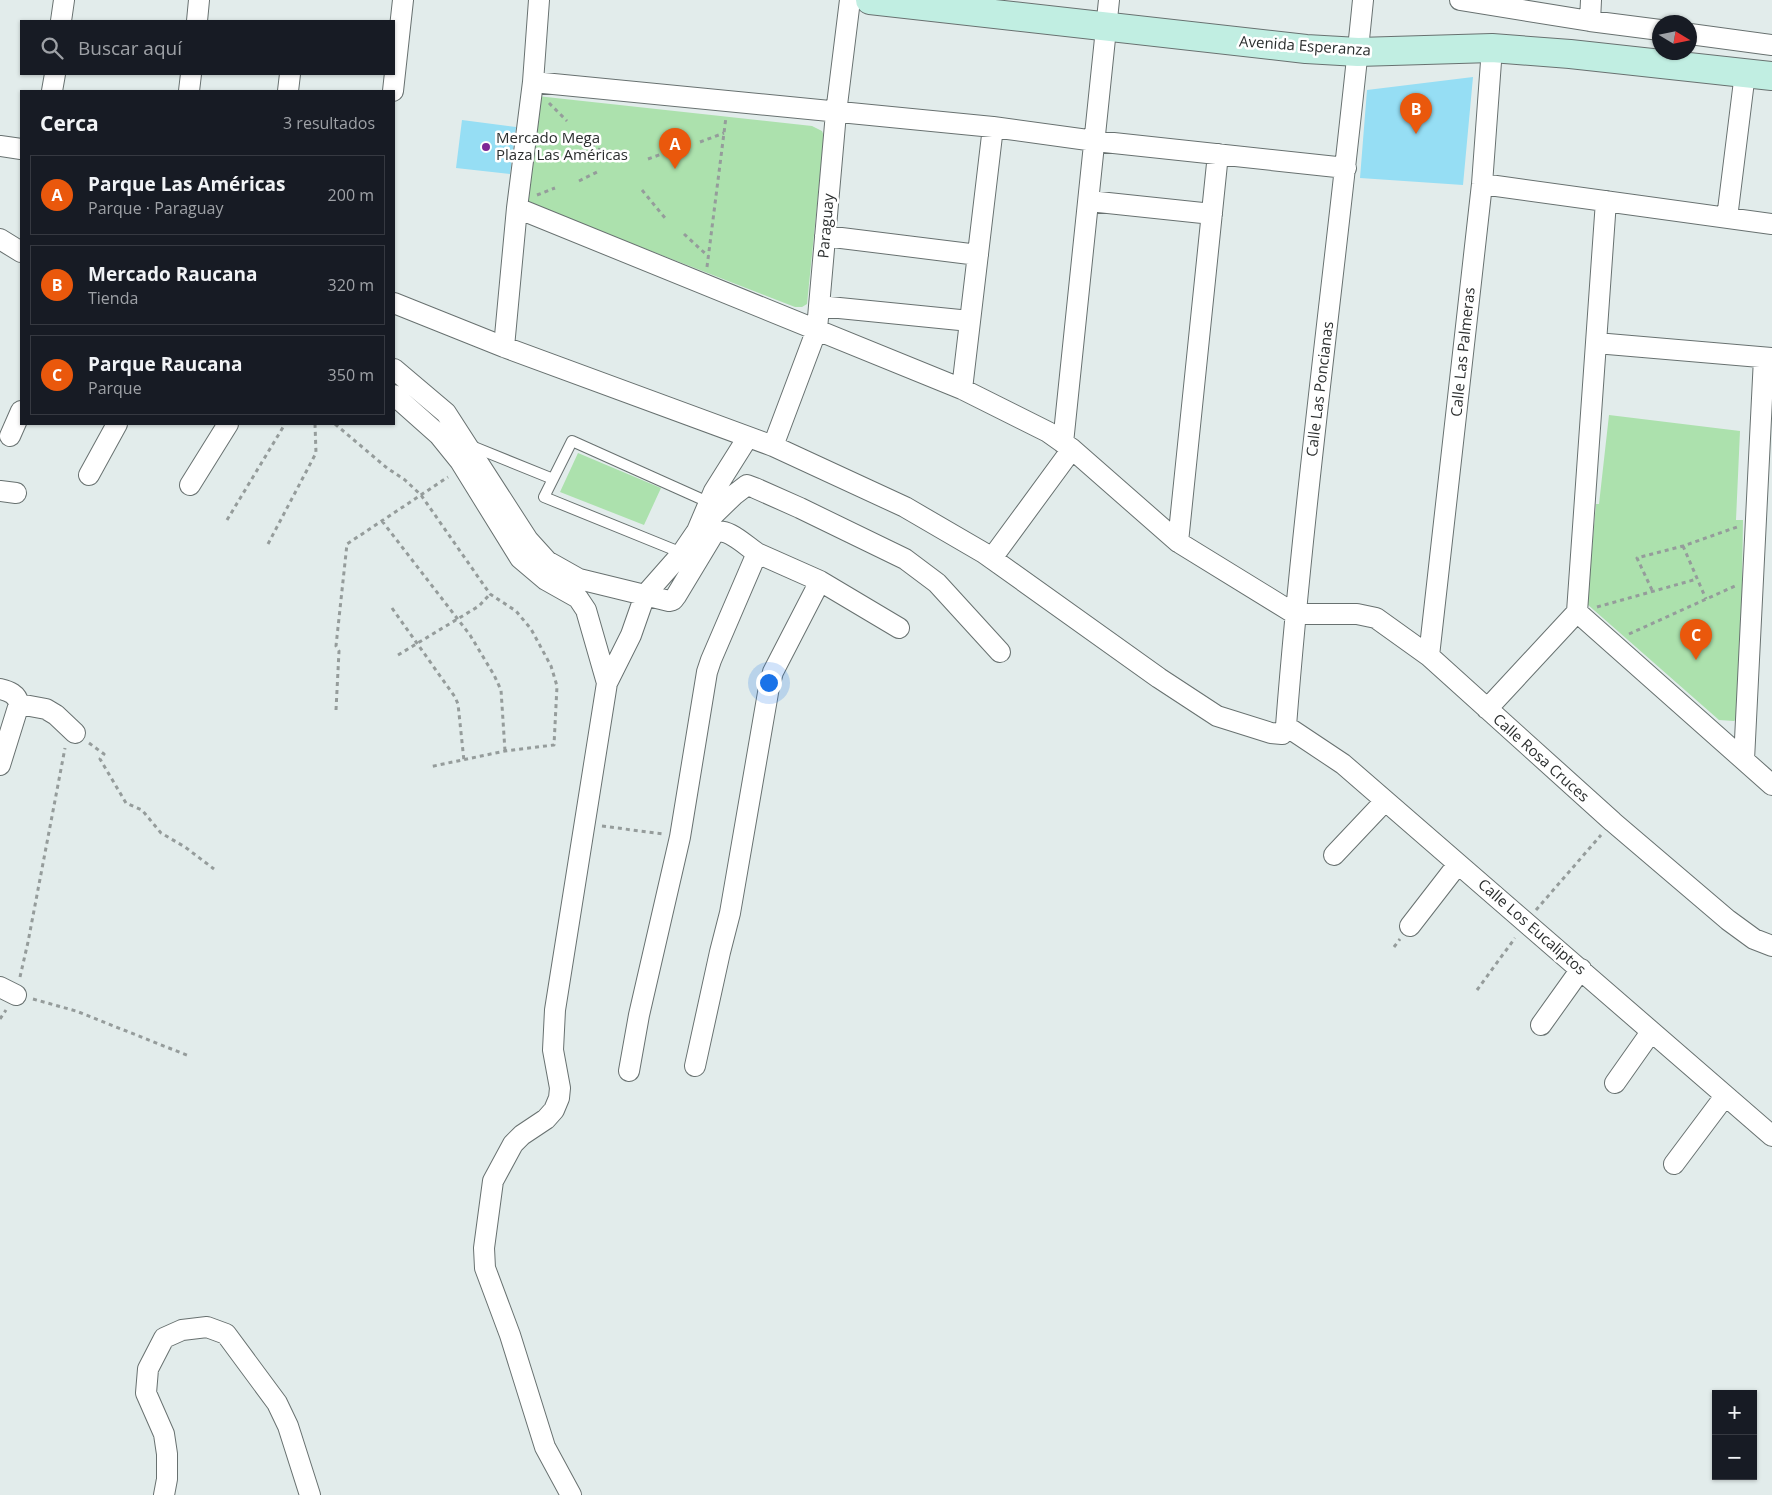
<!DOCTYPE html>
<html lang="es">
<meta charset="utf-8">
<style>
body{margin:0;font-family:"Open Sans",sans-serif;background:#20242c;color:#f1f3f6}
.controls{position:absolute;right:15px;bottom:15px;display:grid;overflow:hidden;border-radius:0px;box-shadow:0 1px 4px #0004}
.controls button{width:45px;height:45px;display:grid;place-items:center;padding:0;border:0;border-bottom:1px solid #363941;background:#171b24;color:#f1f3f6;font:25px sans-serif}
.compass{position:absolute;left:1652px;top:15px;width:45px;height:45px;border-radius:50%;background:#171b24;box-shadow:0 1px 4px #0004;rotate:100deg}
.you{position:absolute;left:768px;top:682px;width:18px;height:18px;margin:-12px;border:4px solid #fff;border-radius:50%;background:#1a73e8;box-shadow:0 0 0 8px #1a73e833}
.badge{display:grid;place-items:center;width:32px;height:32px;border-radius:50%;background:#ea580c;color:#fff;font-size:16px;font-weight:700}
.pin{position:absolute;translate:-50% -41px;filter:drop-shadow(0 1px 2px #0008)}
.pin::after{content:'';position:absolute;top:26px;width:18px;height:15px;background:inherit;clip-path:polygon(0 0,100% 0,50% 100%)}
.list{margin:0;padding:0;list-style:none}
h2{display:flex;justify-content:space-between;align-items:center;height:65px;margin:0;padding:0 20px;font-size:21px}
h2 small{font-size:16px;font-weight:400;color:#9ea1a6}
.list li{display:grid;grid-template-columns:32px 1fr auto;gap:15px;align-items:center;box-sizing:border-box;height:80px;margin:0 10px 10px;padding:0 10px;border:1px solid #363941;border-radius:0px}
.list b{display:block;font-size:19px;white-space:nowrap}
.list p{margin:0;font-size:16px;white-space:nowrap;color:#9ea1a6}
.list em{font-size:16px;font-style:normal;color:#9ea1a6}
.icon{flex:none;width:28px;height:28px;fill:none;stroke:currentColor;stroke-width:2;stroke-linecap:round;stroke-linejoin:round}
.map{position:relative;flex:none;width:1772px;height:1495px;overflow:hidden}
.search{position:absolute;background:#171b24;box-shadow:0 1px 4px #0004;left:20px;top:20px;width:375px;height:55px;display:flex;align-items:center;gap:12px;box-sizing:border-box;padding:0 18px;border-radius:0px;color:#9ea1a6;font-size:19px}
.panel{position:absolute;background:#171b24;box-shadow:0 1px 4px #0004;left:20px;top:90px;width:375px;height:335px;border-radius:0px}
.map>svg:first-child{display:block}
.green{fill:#ace1ad}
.building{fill:#96def4}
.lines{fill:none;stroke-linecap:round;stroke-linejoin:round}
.lane-casing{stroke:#687170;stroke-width:12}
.street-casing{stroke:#687170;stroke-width:22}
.secondary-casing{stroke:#687170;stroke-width:30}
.path{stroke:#959c9b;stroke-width:3;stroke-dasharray:4 4;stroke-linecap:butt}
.lane{stroke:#fff;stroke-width:10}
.street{stroke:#fff;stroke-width:20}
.secondary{stroke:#c1eee2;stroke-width:28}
.poi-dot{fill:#7d2695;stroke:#fff;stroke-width:2}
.labels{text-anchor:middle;stroke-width:5;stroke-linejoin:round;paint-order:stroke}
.street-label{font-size:15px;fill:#2b2e2e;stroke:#fff}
.poi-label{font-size:15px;fill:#2b2e2e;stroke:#fff;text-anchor:start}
</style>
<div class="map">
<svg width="1772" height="1495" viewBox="0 0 1772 1495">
<rect width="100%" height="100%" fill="#e2eceb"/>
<path class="green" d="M537,96L812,126L822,131L824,136L807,304L802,307H795L525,202Z
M1609,415L1740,431L1736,520H1743L1740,716L1734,721L1719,720L1587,604L1596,504H1599Z
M578,453L661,488L644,525L560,492Z"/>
<path class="building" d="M1473,77L1463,185L1360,178L1367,90Z
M462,120L516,127L510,174L456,168Z"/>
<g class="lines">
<g class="lane-casing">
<path id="lane" d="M469,445L553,479
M682,553L544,497L572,441L708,502"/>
</g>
<g class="street-casing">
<path id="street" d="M1460,0L1590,21L1660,30
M61,21L64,0
M197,21L199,0
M1590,21L1591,0
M1690,34L1772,45
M533,82L993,127L1095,141L1346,168
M52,91L55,74
M189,91L191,74
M288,91L290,74
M393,91L403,0
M0,146L21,149
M1482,184L1772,224
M1089,201L1212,214
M517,208L962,389L1048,432L1072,449L1178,542L1295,614H1357L1376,618L1429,656L1613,822L1728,920L1754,939L1772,946
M1727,218L1745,73
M825,236L978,255
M0,239L21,252
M394,303L504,347L773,446L905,507L984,553L1159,678L1217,716L1271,733L1282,734L1286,726C1305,484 1339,242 1363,0
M819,306L970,321
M1596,343L1772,358
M504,347L517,208L533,82L539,0
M394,369L446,413L528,540L547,561L579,579L669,601L673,600L676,596L714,533C727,526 746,546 757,553L711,660L707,672L680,837L639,1015L629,1071
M962,389L993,127
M394,395L439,435L460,461L520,558L546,580L578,598L586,610L607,683
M10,436L21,411
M1063,443L1109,0
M773,446L817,329L836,113L850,0
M89,475L117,424
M190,485L228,424
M0,491L16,493
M702,526L734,495L747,485L755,488L800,508L905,559L937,583L1000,652
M1178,542L1218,154
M757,553L820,581L899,628
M992,558L1072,449
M1577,612L1772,785
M1429,656L1482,184L1492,48
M0,689C9,691 17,694 19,704L0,765
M19,704L46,709L56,715L75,733
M1487,709L1577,612L1606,201
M1286,726L1343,764L1772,1136
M1744,760L1764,358
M1334,855L1385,801
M1410,926L1458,864
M0,987L16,995
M1541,1025L1581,969
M695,1066L720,952L730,913L769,687L773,672L820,581
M1615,1083L1651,1032
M1674,1164L1725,1096
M164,1495L167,1479V1454L164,1434L146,1393L148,1369L164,1338L182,1330L207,1327L226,1334L277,1403L288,1426L310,1495
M571,1495L545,1447L510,1335L485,1268L484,1248L493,1181L513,1144L522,1135L546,1119L554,1110L559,1098L560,1088L553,1050L555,1010L607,683L631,635L645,595L682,553L697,531L714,491L748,437"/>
</g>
<g class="secondary-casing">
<path id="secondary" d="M870,0L1306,49L1358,52L1492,48L1570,54L1772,76"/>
</g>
<path class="path" d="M549,103L567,121
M586,138L605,155
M700,142L724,133
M648,159L675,149
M579,181L599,171
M642,190L665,218
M537,195L555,188
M684,234L709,257
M707,267L726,117
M335,424L387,468L405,480L421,495L490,594L516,611L531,629L551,666L557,686L554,745L505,751L429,767
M227,520L285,424
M382,521L470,635L494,675L501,690L505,751
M268,544L316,453L315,424
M1683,546L1706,599
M1652,590L1637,558L1683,546L1737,527
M1597,607L1697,579
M392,608L455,697L458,704L464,761
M1629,634L1735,586
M398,655L479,606L490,594
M336,710L339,651L336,646L347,544L448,477
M89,743L104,754L100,759L126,803L142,810L161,833L185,847L214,869
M602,826L663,834
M1536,910L1601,835
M1394,947L1400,939
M20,977L28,942L65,748
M1477,990L1515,938
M33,999L76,1011L189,1056
M0,1019L6,1010"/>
<use href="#lane" class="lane"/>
<use href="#street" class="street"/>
<use href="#secondary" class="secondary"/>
</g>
<circle class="poi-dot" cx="486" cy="147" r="5"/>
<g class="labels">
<g class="street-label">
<text transform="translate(1305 46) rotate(4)" y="5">Avenida Esperanza</text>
<text transform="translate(826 226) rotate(-85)" y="5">Paraguay</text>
<text transform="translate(1463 352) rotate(-84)" y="5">Calle Las Palmeras</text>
<text transform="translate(1320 389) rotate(-83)" y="5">Calle Las Poncianas</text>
<text transform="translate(1541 758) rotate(42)" y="5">Calle Rosa Cruces</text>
<text transform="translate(1532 927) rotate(41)" y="5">Calle Los Eucaliptos</text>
</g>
<g class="poi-label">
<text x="496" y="143">Mercado Mega<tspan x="496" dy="17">Plaza Las Américas</tspan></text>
</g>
</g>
</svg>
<div class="controls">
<button>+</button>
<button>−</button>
</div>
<svg class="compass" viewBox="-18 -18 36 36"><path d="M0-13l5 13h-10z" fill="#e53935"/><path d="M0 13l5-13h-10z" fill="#9ea1a6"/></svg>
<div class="you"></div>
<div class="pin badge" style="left:675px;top:169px">A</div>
<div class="pin badge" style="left:1416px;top:134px">B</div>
<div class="pin badge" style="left:1696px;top:660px">C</div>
<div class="search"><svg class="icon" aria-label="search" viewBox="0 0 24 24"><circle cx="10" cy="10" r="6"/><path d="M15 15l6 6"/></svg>Buscar aquí</div>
<section class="panel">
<h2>Cerca<small>3 resultados</small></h2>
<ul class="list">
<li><span class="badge">A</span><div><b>Parque Las Américas</b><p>Parque · Paraguay</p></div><em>200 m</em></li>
<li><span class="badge">B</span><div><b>Mercado Raucana</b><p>Tienda</p></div><em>320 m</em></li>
<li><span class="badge">C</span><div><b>Parque Raucana</b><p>Parque</p></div><em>350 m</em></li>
</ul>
</section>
</div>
